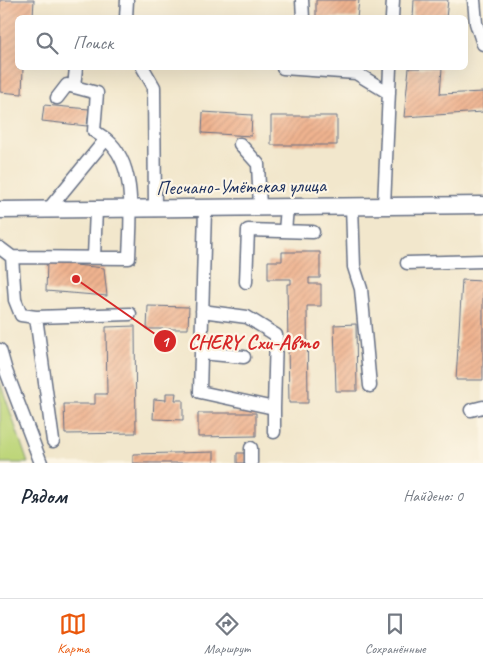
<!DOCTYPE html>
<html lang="ru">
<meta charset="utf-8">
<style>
body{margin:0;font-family:Caveat,sans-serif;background:#f6f6f7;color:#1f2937}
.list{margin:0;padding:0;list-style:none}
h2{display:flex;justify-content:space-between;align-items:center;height:65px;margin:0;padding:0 20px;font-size:21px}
h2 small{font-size:16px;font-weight:400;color:#747a83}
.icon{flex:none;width:28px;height:28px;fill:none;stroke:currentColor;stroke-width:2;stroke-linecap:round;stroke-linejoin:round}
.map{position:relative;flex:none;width:483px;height:463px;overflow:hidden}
.search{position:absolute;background:#fff;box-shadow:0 5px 20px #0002;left:15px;right:15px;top:15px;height:55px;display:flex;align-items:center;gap:12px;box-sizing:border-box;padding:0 18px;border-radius:8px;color:#747a83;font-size:19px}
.sheet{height:135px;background:#fff}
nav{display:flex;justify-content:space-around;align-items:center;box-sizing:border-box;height:70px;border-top:1px solid #e0e1e3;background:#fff;font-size:14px;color:#747a83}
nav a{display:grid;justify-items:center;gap:2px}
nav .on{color:#ea580c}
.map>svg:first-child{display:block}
.grass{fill:#bed67a;stroke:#6c826c}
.building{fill:url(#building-hatch)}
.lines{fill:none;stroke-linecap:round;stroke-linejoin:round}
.minor-casing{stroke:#666f84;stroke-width:15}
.major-casing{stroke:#666f84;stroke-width:19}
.minor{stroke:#fff;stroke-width:12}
.major{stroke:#fff;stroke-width:16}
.labels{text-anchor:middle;stroke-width:4.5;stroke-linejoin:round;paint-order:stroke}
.street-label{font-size:20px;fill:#1b2f5e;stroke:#fcf5e5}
.leader{fill:none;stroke:#d62828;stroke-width:2}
.callout-dot{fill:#d62828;stroke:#fcf5e5;stroke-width:2}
.mark-label{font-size:15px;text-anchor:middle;font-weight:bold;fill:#fff}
.callout-label{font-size:21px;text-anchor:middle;font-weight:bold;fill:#d62828;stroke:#fcf5e5;stroke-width:4.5;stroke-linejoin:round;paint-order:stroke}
</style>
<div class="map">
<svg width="483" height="463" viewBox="0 0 483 463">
<defs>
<pattern id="building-hatch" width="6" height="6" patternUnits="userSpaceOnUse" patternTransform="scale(1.25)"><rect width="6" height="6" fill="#efb38f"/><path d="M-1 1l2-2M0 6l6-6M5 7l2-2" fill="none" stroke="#cc9a7e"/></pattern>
</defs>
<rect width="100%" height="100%" fill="#fcf5e5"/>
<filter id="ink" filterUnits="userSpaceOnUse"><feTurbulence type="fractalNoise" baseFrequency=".02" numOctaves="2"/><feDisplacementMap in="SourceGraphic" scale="10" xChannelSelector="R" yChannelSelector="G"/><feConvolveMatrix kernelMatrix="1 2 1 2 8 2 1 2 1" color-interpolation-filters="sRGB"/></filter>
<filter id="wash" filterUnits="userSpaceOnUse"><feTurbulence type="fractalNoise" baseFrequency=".0096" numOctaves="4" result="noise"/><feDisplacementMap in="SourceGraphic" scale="20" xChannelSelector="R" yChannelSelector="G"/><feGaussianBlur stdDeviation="1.12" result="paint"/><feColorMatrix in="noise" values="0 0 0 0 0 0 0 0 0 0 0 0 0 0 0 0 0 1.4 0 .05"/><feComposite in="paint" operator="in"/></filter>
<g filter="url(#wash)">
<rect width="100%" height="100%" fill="#f2e7cc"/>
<path class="grass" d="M0,382L28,463H0Z"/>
<g id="blocks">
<path class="building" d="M0,0H34L33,17L18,18V68H23L22,94L0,92Z
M316,0H359L357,18H316Z
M414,0H448L446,18H413Z
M409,68H442L440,94L483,92V112L404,117Z
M44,105L89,109L87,126L42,121Z
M203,112L252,115L251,136L202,133Z
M271,116H337V145H271Z
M282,252H320V278H309V284H321V306H307L308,403H289L287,284H291V279H268V261H282Z
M47,262L104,268L107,296L46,291Z
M462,280L483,281V380H456Z
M148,306L189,307L188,329H147Z
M356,324L357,391H336L334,325Z
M135,326L136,433L65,434L64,404H95V394H107L106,327Z
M166,393H176L175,400H183V420L153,419L154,399L166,400Z
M198,413H256V436L198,437Z
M214,452V463H133V454Z
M237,453H246V463H237Z"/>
</g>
</g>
<g filter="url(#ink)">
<use href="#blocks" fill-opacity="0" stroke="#666f84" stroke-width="1"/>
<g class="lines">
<g class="minor-casing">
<path id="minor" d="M302,0L303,18
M474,0L476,23L483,44
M126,18L127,0
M392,18L393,0
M143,68L154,87L155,210
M283,68L356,73L389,93
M74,87L76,68
M57,98L67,85L97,93L94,131L106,139
M240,144L258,164L260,208
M352,205L354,267L361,289L370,386
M384,206L390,68
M285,231L287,208
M0,248L12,257L129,258C130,221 138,165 106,139L47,211
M94,256L96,210
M12,257L15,300L21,315L36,317L53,441
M407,263L483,261
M246,282L248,230L313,232
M202,311L247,317L276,335L274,408L200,392L205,209
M36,317L130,314
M0,350L6,371L41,463
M201,353L244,357
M274,408V432
M471,410L483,407
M251,448V463"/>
</g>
<g class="major-casing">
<path id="major" d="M0,210L483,205"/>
</g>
<use href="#minor" class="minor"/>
<use href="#major" class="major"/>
</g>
</g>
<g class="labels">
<g class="street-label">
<text transform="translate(241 186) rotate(-1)" y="7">Песчано-Умётская улица</text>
</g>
</g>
<path class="leader" d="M76 279L165 341"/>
<g class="callout-dot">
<circle cx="76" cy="279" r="5"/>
<circle cx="165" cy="341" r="12"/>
</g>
<g class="mark-label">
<text x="165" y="347">1</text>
</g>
<g class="callout-label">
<text x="253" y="349">CHERY Схи-Авто</text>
</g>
</svg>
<div class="search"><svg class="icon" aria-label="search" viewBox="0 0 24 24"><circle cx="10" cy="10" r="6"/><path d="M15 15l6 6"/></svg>Поиск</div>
</div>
<section class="sheet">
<h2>Рядом<small>Найдено: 0</small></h2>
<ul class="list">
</ul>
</section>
<nav>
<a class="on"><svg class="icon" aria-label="map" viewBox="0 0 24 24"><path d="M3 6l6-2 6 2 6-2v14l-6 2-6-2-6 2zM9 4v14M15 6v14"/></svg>Карта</a>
<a><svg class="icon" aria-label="directions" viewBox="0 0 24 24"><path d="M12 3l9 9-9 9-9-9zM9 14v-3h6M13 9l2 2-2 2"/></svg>Маршрут</a>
<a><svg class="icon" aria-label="saved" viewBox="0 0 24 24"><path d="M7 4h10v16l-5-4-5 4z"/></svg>Сохранённые</a>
</nav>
